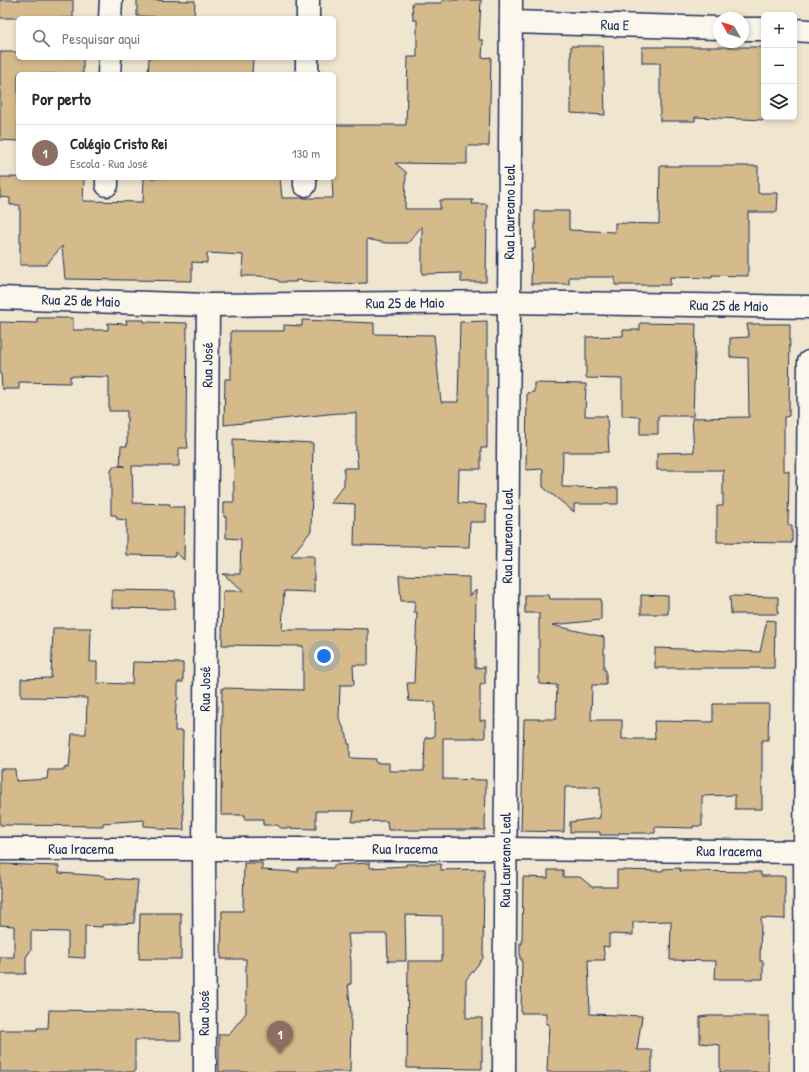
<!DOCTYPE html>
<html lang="pt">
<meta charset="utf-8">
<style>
body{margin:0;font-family:"Patrick Hand",sans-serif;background:#f7f7f7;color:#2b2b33}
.controls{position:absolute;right:12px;top:12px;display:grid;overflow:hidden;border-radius:6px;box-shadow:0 2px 6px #0003}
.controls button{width:36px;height:36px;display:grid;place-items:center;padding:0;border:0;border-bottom:1px solid #e1e1e2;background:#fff;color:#2b2b33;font:20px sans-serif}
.compass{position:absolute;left:713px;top:12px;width:36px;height:36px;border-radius:50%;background:#fff;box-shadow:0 2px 6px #0003;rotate:309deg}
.you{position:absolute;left:324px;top:656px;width:14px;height:14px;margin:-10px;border:3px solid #fff;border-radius:50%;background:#1a73e8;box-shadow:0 0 0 6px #1a73e833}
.badge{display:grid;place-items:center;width:26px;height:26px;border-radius:50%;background:#2563eb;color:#fff;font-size:13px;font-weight:700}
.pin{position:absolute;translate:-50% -33px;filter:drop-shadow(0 1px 2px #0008)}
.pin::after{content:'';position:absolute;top:21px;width:14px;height:12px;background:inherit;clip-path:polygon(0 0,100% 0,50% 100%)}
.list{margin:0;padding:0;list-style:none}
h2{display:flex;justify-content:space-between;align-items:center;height:52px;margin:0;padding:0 16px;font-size:17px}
h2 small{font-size:13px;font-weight:400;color:#7c7c81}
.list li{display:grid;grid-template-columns:26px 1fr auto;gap:12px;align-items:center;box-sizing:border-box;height:56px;padding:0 16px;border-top:1px solid #e1e1e2}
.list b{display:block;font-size:15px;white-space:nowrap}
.list p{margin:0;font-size:13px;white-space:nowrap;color:#7c7c81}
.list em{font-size:13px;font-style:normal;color:#7c7c81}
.icon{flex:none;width:22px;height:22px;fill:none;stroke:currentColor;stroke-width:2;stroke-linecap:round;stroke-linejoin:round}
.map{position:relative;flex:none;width:809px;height:1072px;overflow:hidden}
.search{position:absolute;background:#fff;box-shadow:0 2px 6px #0003;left:16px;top:16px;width:320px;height:44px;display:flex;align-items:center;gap:10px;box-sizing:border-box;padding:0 14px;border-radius:6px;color:#7c7c81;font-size:15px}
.panel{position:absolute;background:#fff;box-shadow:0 2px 6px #0003;left:16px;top:72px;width:320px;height:108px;border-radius:6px}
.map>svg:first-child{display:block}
.building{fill:#d5bb8b;stroke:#1b2f5e}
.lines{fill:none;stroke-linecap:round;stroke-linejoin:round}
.minor-casing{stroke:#1b2f5e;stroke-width:25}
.minor{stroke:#fbf7ec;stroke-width:22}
.labels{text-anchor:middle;stroke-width:3;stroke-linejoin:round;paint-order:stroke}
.street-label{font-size:15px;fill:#1b2f5e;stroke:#fbf7ec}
</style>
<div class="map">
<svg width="809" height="1072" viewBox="0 0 809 1072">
<rect width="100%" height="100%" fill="#f0e5cf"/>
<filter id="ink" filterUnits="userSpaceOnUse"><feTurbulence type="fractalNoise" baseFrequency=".025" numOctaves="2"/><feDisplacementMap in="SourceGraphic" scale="8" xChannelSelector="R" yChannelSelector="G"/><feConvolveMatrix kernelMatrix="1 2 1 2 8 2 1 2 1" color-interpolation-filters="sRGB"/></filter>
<g filter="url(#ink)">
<path class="building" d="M0,0H73V18H0Z
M137,0L195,1L194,18L137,16Z
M442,0H481L479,40H483L482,58L491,57L489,146H467V164L395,163L406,172L405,209H440V200H473L472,204H487L486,282H461V273L422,274V226L408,243H386L367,239V283L337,284L296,280V282H279L278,280L261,276H242L243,255L207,253V263L192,262V281L65,279L62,246L46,265H20V205H10V198L0,197V177L84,178L83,201L143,202L144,178H280L282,198H333L332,178H334V125H406L408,57H417V20H413L412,3H442Z
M571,46H603L605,115L571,113Z
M642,47H764V120L695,117V121H660V63H642Z
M0,52H18V58H83V74H18V141L0,140Z
M149,58H253L252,74H148Z
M660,166H758V193H778L777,212H748V276L712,275V278L670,277V285H615V277H569V284H531L532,249H535V211H569V230L615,232V223L659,224Z
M37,318H73V330H108V323L127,324L126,320H144V322L187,323L186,431L188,448H179V466H132L133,503L170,504V507H185L184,560L175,552V556L126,555V520L117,519L116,515H111V469H113V466H125H120L121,446H127V411H109V377L70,376V383L19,382V389H2L1,374H0V322L37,323Z
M302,320L374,323V334L434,335L441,402H458L460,322L487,321V448H481V469H459L458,503L486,505V522H470L469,547L354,545L355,504L330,503L344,485V468H358L356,449V413H338L224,425L225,379H231V331H284V325L302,326Z
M640,323L696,324L693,416H658V434H640V417L622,416V379L586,378V337L623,336V330H640Z
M747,324H790L789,416L784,417V471H789L788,525H792V543L717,542V506H723V470H657V453L694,452L692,418L749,417L748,358L730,357V338L749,337Z
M534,383L586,384L585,416H607L609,452H563L562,487L618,488V504H574V512L543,487V469L526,470L527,393L534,392Z
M233,439L313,443L311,531L291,556H314V592L284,591L282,630H332V628L368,629V665H353L354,685H340L339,718L347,736L348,744H350V758L376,759V763H389V771H424L425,738L434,737L435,702L409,701L407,683H414L417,612H414L415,601H401L399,575L469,577V597L476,590L475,668L485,667V684L480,685V721L485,720V738H443V779L486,780L485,830H388L387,821L352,822L354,811H316V829L281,828L277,825H263V819H245V815H221L222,688L303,690V646L222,645L223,592H224L223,591H244L223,574H240L241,539L226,538V517H224V502H234Z
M112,590L175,591V609L112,608Z
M525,595H549L550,599H601V620L552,625L604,637V670H606V685H592L591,720H622V739H655L654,721L713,722V704H769L768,740H762V809H735V795L702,796V826H693V828L655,827V833H618V835H600V832H570V822L600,818V787H565L564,832L521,831L524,719H556L557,685L539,684V613H525Z
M641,595L668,596V614H641Z
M730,596L778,597V614H731Z
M767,620L775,621L774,668H655V648L760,652Z
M53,628H91L90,662H97V683L132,684L133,662L183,663V682H178V699L176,702L175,731H183L182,791L184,830L158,829V827L144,826V820L103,823V826L0,825V769H15L16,781L47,779L48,770H65V767L69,768L72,734H86L87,698L21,697V679L51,678Z
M244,863H262V870L298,872V868H334V865L370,863V868L406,866V864H441V870L484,869L483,958L466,980V1018H482V1069L407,1068L408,961H442V916L405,915L406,961H388L387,934H348L351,962V984H348L351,1014L350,1072H219V1034H229L246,1013V959H221L222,911H243Z
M0,864L59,866V873L105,876V878L138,880L134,923L102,925V927L85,926V958L68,957V932L31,931V950L26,957V974H0V957H14V926L0,925Z
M680,868V871L761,872V876H785V919L761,918L760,961H763V979H715L716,961L670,960L671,921L633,922V935L609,934V947L603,946L605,960H588L590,1014L642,1016L637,1050H652V1072H547L549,1024H546V1013H521L522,959H520V943L522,944L523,877L548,878V870H563V877H580L592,887H617V870L663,871V869Z
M140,913H181V959H139Z
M49,1010L180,1012L181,1040H135V1072H0V1030H37V1028H48Z
M707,1016H769L768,1072H720V1045L700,1043V1017Z"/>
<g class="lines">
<g class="minor-casing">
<g id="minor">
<path d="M110,18L111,0"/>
<path d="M308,18V0"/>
<path id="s1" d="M511,22L719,28"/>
<path d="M743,29H764"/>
<path d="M794,30L809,31"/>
<path d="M109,74L110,58"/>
<path d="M307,74V58"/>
<path d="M107,185V178"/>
<path d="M305,185V178"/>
<path id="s2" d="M0,298L208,305L508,302L809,307"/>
<path id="s3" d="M0,849H505L809,852"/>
<path id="s4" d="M205,1072L204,849L208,305"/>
<path id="s5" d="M504,1072L511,0"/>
<path d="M806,1072L805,851L809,362"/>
</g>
</g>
<use href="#minor" class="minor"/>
</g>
</g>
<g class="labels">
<g class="street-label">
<text dy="5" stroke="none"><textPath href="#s1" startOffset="104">Rua E</textPath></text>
<text dy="5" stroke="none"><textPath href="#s5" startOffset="860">Rua Laureano Leal</textPath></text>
<text dy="5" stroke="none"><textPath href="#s2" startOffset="81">Rua 25 de Maio</textPath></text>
<text dy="5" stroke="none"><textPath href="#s2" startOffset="405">Rua 25 de Maio</textPath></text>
<text dy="5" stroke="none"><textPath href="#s2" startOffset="729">Rua 25 de Maio</textPath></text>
<text dy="5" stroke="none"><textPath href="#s4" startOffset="707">Rua José</textPath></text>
<text dy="5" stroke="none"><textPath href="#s5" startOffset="536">Rua Laureano Leal</textPath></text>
<text dy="5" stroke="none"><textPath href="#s4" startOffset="383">Rua José</textPath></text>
<text dy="5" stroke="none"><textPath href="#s3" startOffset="81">Rua Iracema</textPath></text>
<text dy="5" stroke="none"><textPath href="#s3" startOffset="405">Rua Iracema</textPath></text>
<text dy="5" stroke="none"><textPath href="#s3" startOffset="729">Rua Iracema</textPath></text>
<text dy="5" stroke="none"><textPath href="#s5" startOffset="212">Rua Laureano Leal</textPath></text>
<text transform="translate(204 1013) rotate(-90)" y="5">Rua José</text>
</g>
</g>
</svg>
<div class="controls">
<button>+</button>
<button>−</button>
<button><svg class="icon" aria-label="layers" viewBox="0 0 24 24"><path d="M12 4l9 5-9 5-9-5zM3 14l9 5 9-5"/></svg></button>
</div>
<svg class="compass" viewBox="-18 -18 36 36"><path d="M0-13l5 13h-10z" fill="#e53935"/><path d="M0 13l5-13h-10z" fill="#7c7c81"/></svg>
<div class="you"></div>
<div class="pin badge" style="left:280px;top:1054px;background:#8d6e63">1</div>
<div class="search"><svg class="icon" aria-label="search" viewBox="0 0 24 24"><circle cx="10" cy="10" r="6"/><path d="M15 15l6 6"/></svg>Pesquisar aqui</div>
<section class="panel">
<h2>Por perto<small></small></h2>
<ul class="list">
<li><span class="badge" style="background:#8d6e63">1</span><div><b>Colégio Cristo Rei</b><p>Escola · Rua José</p></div><em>130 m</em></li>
</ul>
</section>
</div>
